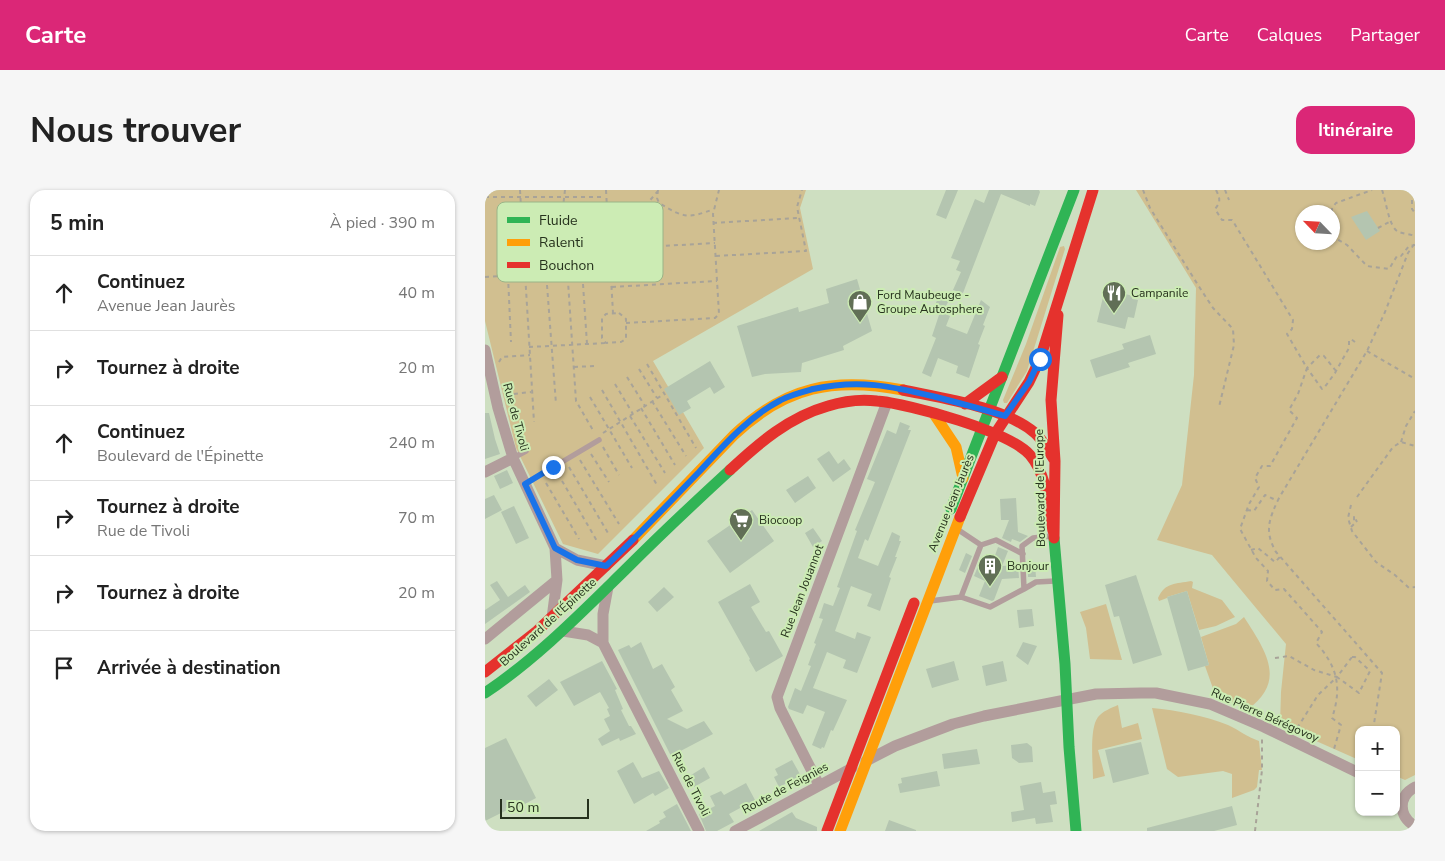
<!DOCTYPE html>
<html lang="fr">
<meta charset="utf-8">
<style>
body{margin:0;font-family:"Nunito Sans",sans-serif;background:#f6f6f6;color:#222}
.controls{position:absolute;right:15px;bottom:15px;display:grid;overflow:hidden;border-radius:10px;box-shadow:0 1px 4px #0004}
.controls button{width:45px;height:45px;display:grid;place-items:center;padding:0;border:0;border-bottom:1px solid #e0e0e0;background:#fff;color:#222;font:25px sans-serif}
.compass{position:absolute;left:810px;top:15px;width:45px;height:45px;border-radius:50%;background:#fff;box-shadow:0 1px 4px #0004;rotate:295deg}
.scale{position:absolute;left:15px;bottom:12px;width:89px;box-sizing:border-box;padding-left:5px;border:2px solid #26321d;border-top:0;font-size:14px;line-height:18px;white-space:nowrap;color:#26321d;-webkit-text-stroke:4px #ccecb4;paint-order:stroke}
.stop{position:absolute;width:15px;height:15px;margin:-11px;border:4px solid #1a73e8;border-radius:50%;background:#fff}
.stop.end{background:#1a73e8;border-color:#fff;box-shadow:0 1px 5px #0008}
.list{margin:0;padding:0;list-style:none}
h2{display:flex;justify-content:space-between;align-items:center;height:65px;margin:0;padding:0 20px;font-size:21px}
h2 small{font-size:16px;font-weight:400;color:#767676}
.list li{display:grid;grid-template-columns:32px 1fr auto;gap:15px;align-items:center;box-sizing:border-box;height:75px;padding:0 20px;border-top:1px solid #e0e0e0}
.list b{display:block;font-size:19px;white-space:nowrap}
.list p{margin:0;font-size:16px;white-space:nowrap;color:#767676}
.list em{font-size:16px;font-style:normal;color:#767676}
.icon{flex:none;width:28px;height:28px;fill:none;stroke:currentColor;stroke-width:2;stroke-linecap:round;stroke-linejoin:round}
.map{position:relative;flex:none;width:930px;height:641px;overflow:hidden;border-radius:15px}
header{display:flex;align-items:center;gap:30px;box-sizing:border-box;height:70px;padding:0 25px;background:#db2777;color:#fff}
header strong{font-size:24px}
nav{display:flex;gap:28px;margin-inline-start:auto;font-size:18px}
.intro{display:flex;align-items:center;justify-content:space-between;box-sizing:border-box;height:120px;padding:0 30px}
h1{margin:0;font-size:35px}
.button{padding:12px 22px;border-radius:15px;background:#db2777;color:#fff;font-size:18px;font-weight:700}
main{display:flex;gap:30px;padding:0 30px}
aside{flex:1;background:#fff;border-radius:15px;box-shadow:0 1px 4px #0004}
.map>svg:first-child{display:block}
.green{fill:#d1bf90;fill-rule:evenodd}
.building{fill:#b4c5b0}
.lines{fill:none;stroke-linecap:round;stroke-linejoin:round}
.path{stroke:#a8a398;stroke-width:2;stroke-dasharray:4 4;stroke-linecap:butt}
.lane{stroke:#b29d9c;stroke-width:5.5}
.street{stroke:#b29d9c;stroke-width:11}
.fast{stroke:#30b455;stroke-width:11}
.slow{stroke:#ff9f0a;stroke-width:11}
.jam{stroke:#e5322d;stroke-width:11}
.route{stroke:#1a73e8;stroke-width:6}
.labels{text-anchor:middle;stroke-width:4;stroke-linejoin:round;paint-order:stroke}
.poi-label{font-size:12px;fill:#26321d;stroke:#ccecb4;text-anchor:start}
.street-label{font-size:12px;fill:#26321d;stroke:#ccecb4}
.key{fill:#ccecb4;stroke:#9ab487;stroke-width:1}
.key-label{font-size:14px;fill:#26321d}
</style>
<header>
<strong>Carte</strong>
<nav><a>Carte</a><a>Calques</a><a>Partager</a></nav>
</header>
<div class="intro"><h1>Nous trouver</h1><a class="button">Itinéraire</a></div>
<main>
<aside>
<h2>5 min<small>À pied · 390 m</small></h2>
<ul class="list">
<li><svg class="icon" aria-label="ahead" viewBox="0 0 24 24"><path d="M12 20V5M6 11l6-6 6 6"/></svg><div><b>Continuez</b><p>Avenue Jean Jaurès</p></div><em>40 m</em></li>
<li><svg class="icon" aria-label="right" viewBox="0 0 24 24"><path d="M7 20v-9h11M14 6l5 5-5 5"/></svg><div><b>Tournez à droite</b></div><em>20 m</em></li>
<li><svg class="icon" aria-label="ahead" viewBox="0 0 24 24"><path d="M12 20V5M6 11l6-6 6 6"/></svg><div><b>Continuez</b><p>Boulevard de l'Épinette</p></div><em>240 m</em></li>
<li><svg class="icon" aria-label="right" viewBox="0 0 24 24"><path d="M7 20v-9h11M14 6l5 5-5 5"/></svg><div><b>Tournez à droite</b><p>Rue de Tivoli</p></div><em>70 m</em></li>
<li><svg class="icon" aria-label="right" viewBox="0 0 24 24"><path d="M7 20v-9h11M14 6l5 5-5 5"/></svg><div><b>Tournez à droite</b></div><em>20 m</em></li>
<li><svg class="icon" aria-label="arrive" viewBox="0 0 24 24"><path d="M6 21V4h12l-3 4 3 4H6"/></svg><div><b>Arrivée à destination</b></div></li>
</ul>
</aside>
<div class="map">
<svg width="930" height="641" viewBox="0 0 930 641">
<rect width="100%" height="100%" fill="#cedfc1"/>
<path class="green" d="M0,0H321L315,18L328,79L168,171L219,258L113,364L78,354L31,258L0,131Z
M651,0H930V585L920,590L911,586V540H874V570L795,535L796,502L801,454L727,365L672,350L697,295L709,185L711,98ZM818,22H848V52H818Z
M579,56L580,59L542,181L522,213H519L518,210L541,154L575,57Z
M706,391L708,392L707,398L737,410L750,427L731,436L714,440L702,401L682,407V408L674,411L673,408C680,392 691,394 706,391Z
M621,414L637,470L605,469L601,438L595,422Z
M759,427C780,460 803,491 762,520L730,504L720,476L724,475L716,447L751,434Z
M633,515L637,538L653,533L657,549L613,560L620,586L608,589C608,574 604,539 613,527C618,521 626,518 633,515Z
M667,518C692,520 720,526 743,535C754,540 762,547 774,551L777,580H774L772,597L769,600L747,608V584L738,581L693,587L682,579Z"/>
<path class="building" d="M461,0H473L461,29L451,25Z
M504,0H554L555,2L550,16L545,14V16L516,4L478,103L468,100L476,82L471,80L475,71L466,68L490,9L499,13Z
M882,21L895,41L881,50L866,27Z
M372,89L387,141L358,156L359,160L317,173L316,182L280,184L267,187L252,136L313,117L314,122L344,113L341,99Z
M620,99L648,106L647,109L653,110L649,128L643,127L640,139L612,132Z
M455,104L465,108L460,118L450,115Z
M496,110L505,117L498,135L500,136L493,154L495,155L484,188L471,183L473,176L453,168L446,187L437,183L451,148L447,146L455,122L465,126L461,136L482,144Z
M665,145L671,164L643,173L645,177L611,188L605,170L639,159L637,154Z
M225,171L240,197L229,204L225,197L202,211L206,218L194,225L179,199Z
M0,223H4L10,249L15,264L0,269Z
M415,232L425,236L423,240H426L383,351L380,349L373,368L393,376L407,342L415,346L414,351H416L410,367H412L404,387L406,388L395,421L382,416L387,404L366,396L350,441L370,449L372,442L386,447L372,483L358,478L361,470L342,462L328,498L362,510L348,541L346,540L339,558L337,557L336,559L327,555L340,522L322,515L318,524L304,519L303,517L310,498L316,501L326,476L323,475L331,454L329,453L338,429L334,428L339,413L348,416L355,398L352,397L372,341L370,340L390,292L382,289L402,240L411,244Z
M344,261L353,274L359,269L366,279L348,292L332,269Z
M22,280L28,293L15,299L9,286Z
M323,286L331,298L310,313L301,300Z
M9,305L17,320L0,329V309Z
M531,308L533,342L543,346L535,352L527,349L526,352L517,348L524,330H516L515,309Z
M29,316L44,348L31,354L16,322Z
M267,320L289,351L245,383L222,351Z
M328,338L337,351L328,357L320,343Z
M513,357L523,361L517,376L533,375L534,388L517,389L509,410L507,411L494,406L500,391L489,386L496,369L507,374Z
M481,363L487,366L480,383L474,380Z
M543,374H550L551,387H543Z
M651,385L677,465L648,474L634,426L629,427L620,395Z
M12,391L23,407L40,395L45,402L0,434V420L15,410L5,395Z
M265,394L275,412L266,417L281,442L284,441L298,466L271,482L264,470L265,469L233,412Z
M179,397L189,407L172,422L163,412Z
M702,401L724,475L703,481L682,407Z
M547,419L549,436L534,438L532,420Z
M156,452L168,479L177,474L190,497L186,500L198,521L182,529L202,539L219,531L228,544L186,566L133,460L144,455L146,458Z
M538,452L552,456L543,475L531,466Z
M117,471L132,499L130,500L138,519L136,520L144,536H146L151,544L135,551L134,548L117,556L113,549L125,541L119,529L125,526L122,519L124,518L115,502L89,516L75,492Z
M469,471L474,490L447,498L441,479Z
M518,471L522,491L501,496L497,476Z
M64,489L73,500L51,517L42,506Z
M21,548L51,608L23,623L22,620L0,631V558Z
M656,552L664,584L628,593L620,560Z
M542,553L547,557L548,572L534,573L527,568L526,555Z
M492,559L495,574L459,579L457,564Z
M307,570L316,586L294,597L289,587L293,585L290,579Z
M148,572L157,588L174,581L184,598L170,606L168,603L149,614L132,581Z
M219,577L225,588L209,597L203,587Z
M452,581L455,596L415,603L413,594L417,593L416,588Z
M556,592L558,603L570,601L572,614L565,615L568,632L551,634L550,628L527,632L526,622L539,620L535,596Z
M261,593L270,610L244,624L249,632L232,641H221L214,624L230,616L225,606L236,601L239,605Z
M192,614L206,641H161L175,633L174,631L181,627L178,622Z
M747,616L752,635L729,641H662V638Z
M307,622L311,628L332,637V641H274Z
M404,630L431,640V641H400Z"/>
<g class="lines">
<path class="path" d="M35,0L49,232
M80,0L78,17L91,211L109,242
M121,0L128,123
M173,0L172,8L174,13C199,28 202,29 229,19
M658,0L665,18L713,95L728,118L748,139L749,155L734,217
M731,0C735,8 736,12 730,19L737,30H747L749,33L808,130L807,139L802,144L822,178L813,204L804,220L812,228L785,276H777L770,288L774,297L764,314L755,339L771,368L783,381L782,391L790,400L799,399L837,442L831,453C853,477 857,498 847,528L856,535L849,559
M740,0L744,10
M897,0C901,10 904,39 914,42C919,44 925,44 930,46
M0,7H120
M927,10V19L930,23
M847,22V18L851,13L887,0
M228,33L313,28
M848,36L850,48L862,55L882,76L904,79L912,66H916L924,56L930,55
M893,38L906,31
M124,42L152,39L158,37L160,34L161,15L173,1
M125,59L230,53
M231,66L321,61L312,17L317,0
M23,86L26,152
M0,87L125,80
M98,94L102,154
M62,95L71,214
M127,97L232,91
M134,123L141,129V149L136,152L121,153L117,148V128L121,124Z
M141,133L230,128L234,124L228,24L234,0
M44,157L121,153
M882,161L930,189
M14,172L17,167L45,165
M162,174L211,258
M89,177L109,176
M154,179L172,208
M851,181L839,166L835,165L822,178L837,199L839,198L850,183L851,181L864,158V151L866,149L870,152
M142,187L160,216
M130,194L148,224
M117,200L172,295
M21,205L46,202
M105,207L147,278
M167,211L201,266
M156,218L190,275
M145,226L180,283
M118,243L179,204
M916,252L921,236L930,221
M118,257L134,285
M106,264L124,292
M95,270L134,334
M84,277L123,343
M73,284L112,351
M61,293L94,349
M872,307L908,257L916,252L930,256
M866,315L863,328L867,341L891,372L910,385L924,398L930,397
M762,320L769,321L780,305L793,311
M866,337L869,334V326L872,332
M766,360L773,358L790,372L795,367
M867,467H870L885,481L874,503L852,487Z
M790,468L804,466L829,480L852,487L833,505L811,540
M888,540L897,483L791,362C779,341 784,329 794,308L882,161L900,122L923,63L930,53
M770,641L777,580V549"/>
<path class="lane" d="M28,268L41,261
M40,294L114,250
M566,346L548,348L537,356L539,399L551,392L570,391
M496,355L511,350L538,364
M476,407L505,417L539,399
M445,411L476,407L496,355L472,339"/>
<path class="street" d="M0,160L13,218L28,268L70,358L92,370L121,376
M0,282L28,268
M123,397L118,424V453L214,641
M67,428L72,390L70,358
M78,441L103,445L118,453
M0,449L72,390
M381,571L410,556L468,534L499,526L611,504L656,503H671L725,514L779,537L874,583
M334,595L295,518L292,507L402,212
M930,597C913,606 913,626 930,636
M250,641L367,578"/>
<path class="fast" d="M466,319L589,0
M569,348L580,474L584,557L591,641
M0,503C52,468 95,424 140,380C174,346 209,313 245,280"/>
<path class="slow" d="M449,224L471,257L478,288
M148,350L249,245C301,196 349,187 418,200
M355,641L475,327"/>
<path class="jam" d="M418,200C456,208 520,217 550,243C558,250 564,262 570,271
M480,214L517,187
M245,280C274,253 304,227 343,216C359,211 376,209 392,211C425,214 524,241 545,265C562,285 564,316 568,341
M475,327L510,244L544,192L555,169L608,0
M569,348L570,271L566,210L573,125
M0,482L52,441L148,350
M342,641L429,413"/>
</g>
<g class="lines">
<path class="route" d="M68,277L40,294L70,358L92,370L121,376C153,346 183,314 214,282C238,256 263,227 296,210C305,205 317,202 328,199C374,189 406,196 451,207C474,213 497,219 520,226L544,192L555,169"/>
</g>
<defs>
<g id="restaurant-pin" transform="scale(1.25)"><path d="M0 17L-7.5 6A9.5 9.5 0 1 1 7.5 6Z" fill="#616f56" stroke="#ccecb4"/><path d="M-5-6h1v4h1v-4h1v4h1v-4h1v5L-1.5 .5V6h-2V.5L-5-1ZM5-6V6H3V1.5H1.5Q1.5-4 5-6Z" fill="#fff"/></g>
<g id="shop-pin" transform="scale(1.25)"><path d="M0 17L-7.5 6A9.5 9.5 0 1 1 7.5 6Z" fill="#616f56" stroke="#ccecb4"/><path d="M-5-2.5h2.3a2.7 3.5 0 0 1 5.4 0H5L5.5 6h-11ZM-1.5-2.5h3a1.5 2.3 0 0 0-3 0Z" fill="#fff"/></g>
<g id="supermarket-pin" transform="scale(1.25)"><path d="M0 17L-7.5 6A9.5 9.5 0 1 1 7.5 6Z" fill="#616f56" stroke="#ccecb4"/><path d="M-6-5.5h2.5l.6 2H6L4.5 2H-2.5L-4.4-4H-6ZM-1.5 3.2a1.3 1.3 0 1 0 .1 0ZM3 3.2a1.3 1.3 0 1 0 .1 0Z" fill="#fff"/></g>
<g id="building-pin" transform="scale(1.25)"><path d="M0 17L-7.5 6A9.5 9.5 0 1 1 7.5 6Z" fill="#616f56" stroke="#ccecb4"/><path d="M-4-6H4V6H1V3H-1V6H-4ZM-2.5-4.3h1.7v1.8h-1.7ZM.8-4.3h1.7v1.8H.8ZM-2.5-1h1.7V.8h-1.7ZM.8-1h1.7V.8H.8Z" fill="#fff"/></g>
</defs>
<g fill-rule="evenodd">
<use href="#restaurant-pin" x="629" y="103"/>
<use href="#shop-pin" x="375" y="112"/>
<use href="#supermarket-pin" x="256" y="330"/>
<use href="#building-pin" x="505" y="376"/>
</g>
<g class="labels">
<g class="poi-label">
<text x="646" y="107">Campanile</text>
<text x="392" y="109">Ford Maubeuge -<tspan x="392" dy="14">Groupe Autosphere</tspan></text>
<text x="274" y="334">Biocoop</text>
<text x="522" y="380">Bonjour</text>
</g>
<g class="street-label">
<text transform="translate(31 227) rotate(75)" y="4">Rue de Tivoli</text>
<text transform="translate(555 298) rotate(-91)" y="4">Boulevard de l'Europe</text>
<text transform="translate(466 313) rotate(-68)" y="4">Avenue Jean Jaurès</text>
<text transform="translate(317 401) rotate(-69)" y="4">Rue Jean Jouannot</text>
<text transform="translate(63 432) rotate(-42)" y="4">Boulevard de l'Épinette</text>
<text transform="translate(780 525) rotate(24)" y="4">Rue Pierre Bérégovoy</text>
<text transform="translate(206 594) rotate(63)" y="4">Rue de Tivoli</text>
<text transform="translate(300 598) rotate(-28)" y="4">Route de Feignies</text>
</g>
</g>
<rect x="12" y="12" width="166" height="80" rx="8" class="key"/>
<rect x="22" y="27" width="23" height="6" fill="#30b455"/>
<rect x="22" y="49" width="23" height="7" fill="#ff9f0a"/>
<rect x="22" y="72" width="23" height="6" fill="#e5322d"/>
<g class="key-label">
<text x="54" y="35">Fluide</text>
<text x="54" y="57">Ralenti</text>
<text x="54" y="80">Bouchon</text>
</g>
</svg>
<div class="controls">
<button>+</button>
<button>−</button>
</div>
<svg class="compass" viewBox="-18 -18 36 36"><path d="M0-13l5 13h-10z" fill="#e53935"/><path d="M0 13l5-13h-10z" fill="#767676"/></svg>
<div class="scale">50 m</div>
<div class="stop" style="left:555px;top:169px"></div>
<div class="stop end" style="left:68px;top:277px"></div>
</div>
</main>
